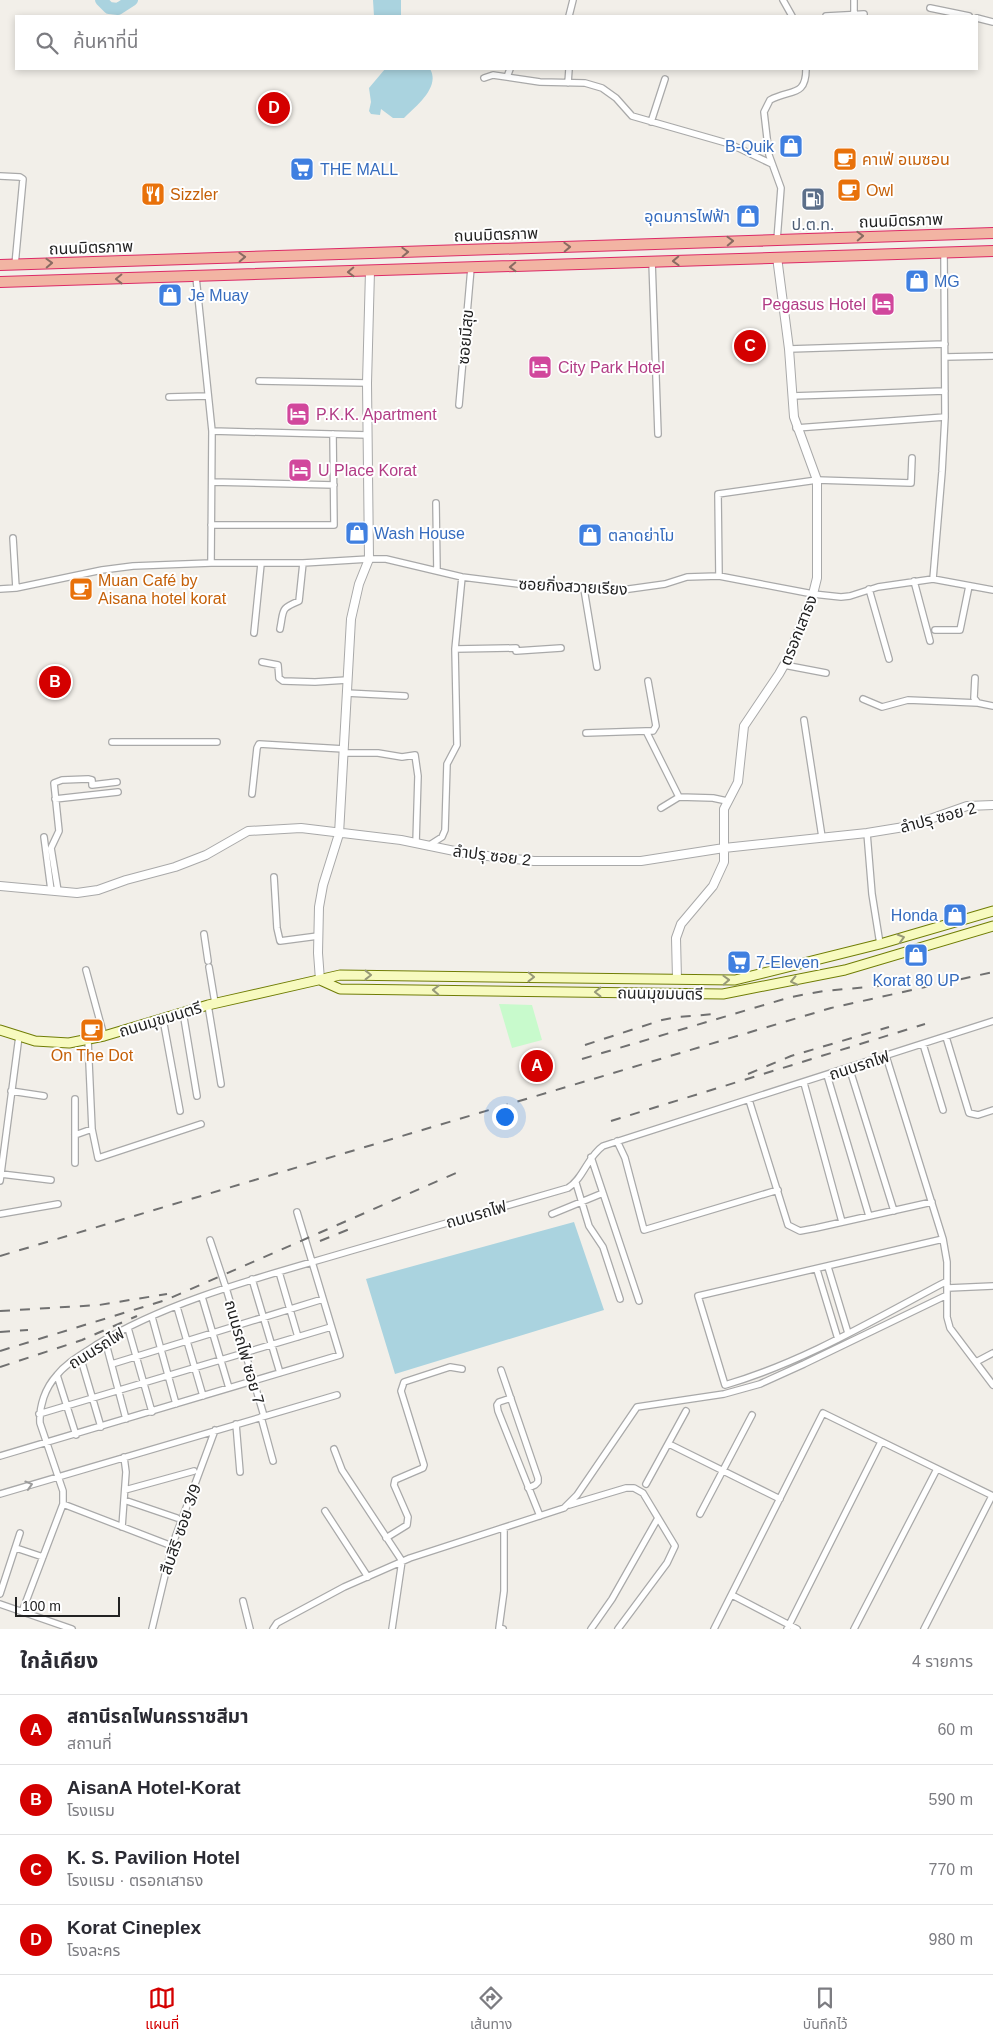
<!DOCTYPE html>
<html lang="th">
<meta charset="utf-8">
<style>
body{margin:0;font-family:Arial,"Noto Sans Thai",sans-serif;background:#f7f7f7;color:#2b2b33}
.scale{position:absolute;left:15px;bottom:12px;width:105px;box-sizing:border-box;padding-left:5px;border:2px solid #222;border-top:0;font-size:14px;line-height:18px;white-space:nowrap;color:#222;-webkit-text-stroke:4px #fff;paint-order:stroke}
.you{position:absolute;left:504px;top:1116px;width:18px;height:18px;margin:-12px;border:4px solid #fff;border-radius:50%;background:#1a73e8;box-shadow:0 0 0 8px #1a73e833}
.badge{display:grid;place-items:center;width:32px;height:32px;border-radius:50%;background:#d40000;color:#fff;font-size:16px;font-weight:700}
.pin{position:absolute;translate:-50% -50%;border:2px solid #fff;box-shadow:0 1px 5px #0006}
.list{margin:0;padding:0;list-style:none}
h2{display:flex;justify-content:space-between;align-items:center;height:65px;margin:0;padding:0 20px;font-size:21px}
h2 small{font-size:16px;font-weight:400;color:#7c7c81}
.list li{display:grid;grid-template-columns:32px 1fr auto;gap:15px;align-items:center;box-sizing:border-box;height:70px;padding:0 20px;border-top:1px solid #e1e1e2}
.list b{display:block;font-size:19px;white-space:nowrap}
.list p{margin:0;font-size:16px;white-space:nowrap;color:#7c7c81}
.list em{font-size:16px;font-style:normal;color:#7c7c81}
.icon{flex:none;width:28px;height:28px;fill:none;stroke:currentColor;stroke-width:2;stroke-linecap:round;stroke-linejoin:round}
.map{position:relative;flex:none;width:993px;height:1629px;overflow:hidden}
.search{position:absolute;background:#fff;box-shadow:0 2px 8px #0003;left:15px;right:15px;top:15px;height:55px;display:flex;align-items:center;gap:12px;box-sizing:border-box;padding:0 18px;border-radius:0px;color:#7c7c81;font-size:19px}
.sheet{height:345px;background:#fff}
nav{display:flex;justify-content:space-around;align-items:center;box-sizing:border-box;height:70px;border-top:1px solid #e1e1e2;background:#fff;font-size:14px;color:#7c7c81}
nav a{display:grid;justify-items:center;gap:2px}
nav .on{color:#d40000}
.map>svg:first-child{display:block}
.park{fill:#c8facc}
.water{fill:#aad3df}
.lines{fill:none;stroke-linecap:round;stroke-linejoin:round}
.river{stroke:#aad3df;stroke-width:12}
.minor-casing{stroke:#a9a9a9;stroke-width:8}
.tertiary-casing{stroke:#a9a9a9;stroke-width:10}
.secondary-casing{stroke:#707d05;stroke-width:11}
.trunk-casing{stroke:#dc2a67;stroke-width:12}
.minor{stroke:#fff;stroke-width:5.5}
.tertiary{stroke:#fff;stroke-width:8}
.secondary{stroke:#f7fabf;stroke-width:9}
.trunk{stroke:#f2b4a3;stroke-width:10}
.rail{stroke:#707070;stroke-width:2;stroke-dasharray:10 10;stroke-linecap:butt}
.oneway{stroke:#8a6b62}
.oneway2{stroke:#979978}
.oneway3{stroke:#9c9c9c}
.labels{text-anchor:middle;stroke-width:4;stroke-linejoin:round;paint-order:stroke}
.shop-label{font-size:16px;fill:#366cbe;stroke:#fff;text-anchor:start}
.food-label{font-size:16px;fill:#c56008;stroke:#fff;text-anchor:start}
.street-label{font-size:16px;fill:#222;stroke:#fff}
.service-label{font-size:16px;fill:#4e5e75;stroke:#fff}
.hotel-label{font-size:16px;fill:#b23c85;stroke:#fff;text-anchor:start}
</style>
<div class="map">
<svg width="993" height="1629" viewBox="0 0 993 1629">
<rect width="100%" height="100%" fill="#f2efe9"/>
<path class="park" d="M499,1004L532,1005L542,1040L512,1048Z"/>
<path class="water" d="M373,0H401V16H374Z
M385,69H430C441,87 415,107 404,118H393L381,109L380,115L371,114L369,111L371,102L369,88Z
M574,1222L604,1310L395,1374L366,1279Z"/>
<g class="lines">
<path class="river" d="M101,0L109,8L118,9L132,0"/>
<g class="minor-casing">
<path id="minor" d="M783,0L792,16
M854,0V14
M930,8L969,16
M569,16L573,0
M826,16L864,14
M977,18L993,22
M507,77L510,69
M484,78L493,75L540,82L585,83L602,88L616,98L632,116L730,144L772,164
M568,83L569,69
M651,122L665,79
M0,176L20,177L23,179L15,265
M777,240L781,188L769,155L764,112L770,100C791,89 806,97 806,69
M652,261L658,434
M196,277L212,431L211,563
M789,349L945,344
M945,357L993,356
M259,381L367,383
M792,396L945,391
M169,397L207,396
M459,405L471,268
M796,428L945,417
M212,431L368,435
M212,482L334,485
M436,503L437,571
M211,525H334L333,434
M13,538L16,588
M719,576L718,494L817,480L911,483L912,458
M933,579L942,472L945,417L944,252
M914,581L930,641
M0,589L16,588L102,570L133,566L211,563H303L369,559H386L462,577L535,586L584,589L622,590L665,584L687,577L719,576L813,594L841,597L850,596L878,587L933,579L993,590
M584,589L597,667
M869,589L889,659
M280,629C284,609 280,609 299,601L303,563
M935,630H960L969,586
M254,633L261,564
M455,649L516,648
M516,651L561,648
M262,662L278,665L279,678L283,681L315,682L347,680
M784,665L826,673
M975,678L974,698L978,703L993,706
M346,693L405,696
M863,699L882,707L908,700L978,703
M804,720L822,837
M646,731H653L656,726L648,681
M586,733L646,731L679,797L713,798L727,801
M112,742H217
M343,753H378L402,757L415,755L418,776L416,843
M252,794L257,748L259,744L344,749
M55,799L118,792
M661,808L679,797
M867,833L872,894L880,944
M44,837L51,890
M428,846L442,837L445,830L447,764L457,745L455,649L462,577
M274,877L277,928L280,941L318,936
M58,891L51,848L59,831L54,783L62,780L88,779L92,780V785L117,782
M204,934L208,961
M209,967L215,1003
M86,970L104,1036
M208,1005L221,1084
M183,1012L197,1096
M163,1019L180,1111
M946,1037L969,1113L978,1115L993,1110
M88,1040L92,1129L98,1158L201,1124
M923,1044L943,1110
M849,1067L894,1211
M827,1075L869,1216
M804,1083L842,1222
M11,1091L44,1096
M749,1100L788,1225L800,1231L816,1228L932,1202
M75,1135L92,1129
M617,1141L625,1158L644,1230L778,1190
M591,1157L639,1301
M75,1163V1099
M1,1174L51,1180
M0,1181L19,1036
M576,1183L589,1226L603,1247L620,1299
M0,1214L58,1204
M552,1214L603,1193
M943,1239L698,1296L725,1385C804,1362 875,1319 947,1281
M210,1240L226,1288L264,1416
M828,1267L848,1333
M817,1270L838,1339
M279,1272L298,1337
M252,1279L280,1373
M948,1288L993,1286
M947,1295V1317L950,1328L993,1385
M202,1297L229,1388
M177,1307L203,1396
M152,1317L176,1404
M128,1328L152,1412
M105,1340L126,1419
M80,1356L101,1427
M976,1362L993,1353
M112,1364L323,1299
M501,1370L538,1478V1482L535,1485L528,1488
M57,1375L76,1435
M511,1398L499,1402L497,1405L498,1411L540,1516
M39,1414L331,1327
M261,1417L273,1461
M236,1424L240,1472
M669,1444L780,1499
M334,1449L342,1470L402,1561L392,1629
M0,1456L340,1355L297,1212
M646,1484L686,1411
M125,1490L194,1471
M0,1494L337,1395
M124,1500L177,1518
M63,1504L172,1546
M569,1505L626,1488H634L643,1493L675,1546L667,1563L618,1629
M325,1511L368,1577
M700,1514L752,1415
M122,1527L126,1472L124,1457
M386,1538L407,1525L408,1517L394,1485L395,1480L423,1468L424,1465L401,1391L404,1382L450,1367L462,1369
M16,1548L43,1557
M0,1594L20,1533
M732,1595L797,1629
M243,1601L250,1629
M0,1604L72,1629
M22,1612L63,1504V1491L40,1423C39,1406 45,1388 57,1375C67,1362 83,1354 96,1345C171,1299 266,1276 350,1251C423,1230 495,1209 568,1188C584,1178 587,1157 603,1146L993,1021
M152,1629L172,1546L215,1430
M273,1629L277,1623L344,1587L410,1558L564,1508L577,1495L637,1407L724,1394L760,1384L804,1364L947,1295V1262L943,1239L886,1056
M503,1629L499,1628L504,1591V1528
M591,1629L612,1599L658,1518
M714,1629L823,1413L993,1496
M787,1629L881,1442
M854,1629L937,1469
M924,1629L992,1496"/>
</g>
<g class="tertiary-casing">
<path id="tertiary" d="M0,886L77,893L98,890L126,880L175,867L206,855L248,831L301,828L401,840L469,854L534,861H641L724,848L867,833L910,826L967,806L993,805
M677,979L676,938L681,924L713,886L724,862V809L738,782L744,726L779,674L788,658L813,594L817,578V480L794,417L789,349L777,257
M320,980L318,953L319,907L323,885L339,834L351,619L359,584L369,559L367,383L370,271"/>
</g>
<g class="secondary-casing">
<path id="secondary" d="M320,980L340,989L723,994L845,970L993,926
M0,1030L35,1041L69,1043L104,1036L208,1005L340,975L735,980L880,944L993,911"/>
</g>
<g class="trunk-casing">
<path id="trunk" d="M0,265L993,233
M0,282L993,251"/>
</g>
<use href="#minor" class="minor"/>
<use href="#tertiary" class="tertiary"/>
<use href="#secondary" class="secondary"/>
<use href="#trunk" class="trunk"/>
<path class="rail" d="M585,1045L662,1020L677,1017L715,1014
M582,1059L791,997L824,991L911,983
M748,1074L791,1056L889,1027
M611,1121L925,1024
M320,1241L357,1226
M0,1256L831,1008L993,972
M0,1311L99,1305L167,1294
M0,1332L28,1330
M0,1351L166,1300L456,1173
M0,1367L82,1340L137,1316"/>
</g>
<defs><path id="oneway-chevron" d="M-2-3.5L2.5 0L-2 3.5" fill="none" stroke-width="1.6" stroke-linecap="round" stroke-linejoin="round" transform="scale(1.25)"/></defs>
<g class="oneway">
<use href="#oneway-chevron" transform="translate(860 236) rotate(-2)"/>
<use href="#oneway-chevron" transform="translate(730 241) rotate(-2)"/>
<use href="#oneway-chevron" transform="translate(567 247) rotate(-2)"/>
<use href="#oneway-chevron" transform="translate(405 252) rotate(-2)"/>
<use href="#oneway-chevron" transform="translate(242 257) rotate(-2)"/>
<use href="#oneway-chevron" transform="translate(676 261) rotate(178)"/>
<use href="#oneway-chevron" transform="translate(49 263) rotate(-2)"/>
<use href="#oneway-chevron" transform="translate(513 267) rotate(178)"/>
<use href="#oneway-chevron" transform="translate(351 272) rotate(178)"/>
<use href="#oneway-chevron" transform="translate(119 279) rotate(179)"/>
</g>
<g class="oneway2">
<use href="#oneway-chevron" transform="translate(901 938) rotate(-16)"/>
<use href="#oneway-chevron" transform="translate(368 975)"/>
<use href="#oneway-chevron" transform="translate(531 977) rotate(1)"/>
<use href="#oneway-chevron" transform="translate(726 980) rotate(-2)"/>
<use href="#oneway-chevron" transform="translate(794 981) rotate(168)"/>
<use href="#oneway-chevron" transform="translate(436 990) rotate(-178)"/>
<use href="#oneway-chevron" transform="translate(598 992) rotate(-180)"/>
</g>
<use class="oneway3" href="#oneway-chevron" transform="translate(29 1485) rotate(-17)"/>
<defs>
<g id="shop-square" transform="scale(1.25)"><rect x="-9" y="-9" width="18" height="18" rx="4" fill="#3f7fe0" stroke="#fff"/><path d="M-5-2.5h2.3a2.7 3.5 0 0 1 5.4 0H5L5.5 6h-11ZM-1.5-2.5h3a1.5 2.3 0 0 0-3 0Z" fill="#fff"/></g>
<g id="cafe-square" transform="scale(1.25)"><rect x="-9" y="-9" width="18" height="18" rx="4" fill="#e8710a" stroke="#fff"/><path d="M-5.5-4.5H6V0H3Q3 3.5 0 3.5H-2.5Q-5.5 3.5-5.5 0ZM3-3.2v2h1.7v-2ZM-6 4.5H4V6H-6Z" fill="#fff"/></g>
<g id="supermarket-square" transform="scale(1.25)"><rect x="-9" y="-9" width="18" height="18" rx="4" fill="#3f7fe0" stroke="#fff"/><path d="M-6-5.5h2.5l.6 2H6L4.5 2H-2.5L-4.4-4H-6ZM-1.5 3.2a1.3 1.3 0 1 0 .1 0ZM3 3.2a1.3 1.3 0 1 0 .1 0Z" fill="#fff"/></g>
<g id="restaurant-square" transform="scale(1.25)"><rect x="-9" y="-9" width="18" height="18" rx="4" fill="#e8710a" stroke="#fff"/><path d="M-5-6h1v4h1v-4h1v4h1v-4h1v5L-1.5 .5V6h-2V.5L-5-1ZM5-6V6H3V1.5H1.5Q1.5-4 5-6Z" fill="#fff"/></g>
<g id="fuel-square" transform="scale(1.25)"><rect x="-9" y="-9" width="18" height="18" rx="4" fill="#5c6f8a" stroke="#fff"/><path d="M-5.5-6h7V0h2V4h1.3V-2.5L3-4.5l.8-.8L6-3V5H2.5V1h-1V6h-7ZM-4.2-4.7v3.2H.2V-4.7Z" fill="#fff"/></g>
<g id="hotel-square" transform="scale(1.25)"><rect x="-9" y="-9" width="18" height="18" rx="4" fill="#d1479c" stroke="#fff"/><path d="M-6-4.5h1.5V1H6V5H4.5V3h-9V5H-6ZM-4 0a1.8 1.8 0 1 1 3.6 0ZM.5 0V-2.5h3Q6-2.5 6 0Z" fill="#fff"/></g>
</defs>
<g fill-rule="evenodd">
<use href="#shop-square" x="791" y="146"/>
<use href="#cafe-square" x="845" y="159"/>
<use href="#supermarket-square" x="302" y="169"/>
<use href="#cafe-square" x="849" y="190"/>
<use href="#restaurant-square" x="153" y="194"/>
<use href="#fuel-square" x="813" y="199"/>
<use href="#shop-square" x="748" y="216"/>
<use href="#shop-square" x="917" y="281"/>
<use href="#shop-square" x="170" y="295"/>
<use href="#hotel-square" x="883" y="304"/>
<use href="#hotel-square" x="540" y="367"/>
<use href="#hotel-square" x="298" y="414"/>
<use href="#hotel-square" x="300" y="470"/>
<use href="#shop-square" x="357" y="533"/>
<use href="#shop-square" x="590" y="535"/>
<use href="#cafe-square" x="81" y="589"/>
<use href="#shop-square" x="955" y="915"/>
<use href="#shop-square" x="916" y="955"/>
<use href="#supermarket-square" x="739" y="962"/>
<use href="#cafe-square" x="92" y="1030"/>
</g>
<g class="labels">
<g class="shop-label">
<text x="774" y="152" text-anchor="end">B-Quik</text>
<text x="320" y="175">THE MALL</text>
<text x="730" y="222" text-anchor="end">อุดมการไฟฟ้า</text>
<text x="934" y="287">MG</text>
<text x="188" y="301">Je Muay</text>
<text x="374" y="539">Wash House</text>
<text x="608" y="541">ตลาดย่าโม</text>
<text x="938" y="921" text-anchor="end">Honda</text>
<text x="756" y="968">7-Eleven</text>
<text x="916" y="986" text-anchor="middle">Korat 80 UP</text>
</g>
<g class="food-label">
<text x="862" y="165">คาเฟ่ อเมซอน</text>
<text x="866" y="196">Owl</text>
<text x="170" y="200">Sizzler</text>
<text x="98" y="586">Muan Café by<tspan x="98" dy="18">Aisana hotel korat</tspan></text>
<text x="92" y="1061" text-anchor="middle">On The Dot</text>
</g>
<g class="street-label">
<text transform="translate(901 220) rotate(-2)" y="6">ถนนมิตรภาพ</text>
<text transform="translate(496 234) rotate(-2)" y="6">ถนนมิตรภาพ</text>
<text transform="translate(91 247) rotate(-2)" y="6">ถนนมิตรภาพ</text>
<text transform="translate(465 337) rotate(-85)" y="6">ซอยมีสุข</text>
<text transform="translate(573 586) rotate(3)" y="6">ซอยกิ่งสวายเรียง</text>
<text transform="translate(798 630) rotate(-68)" y="6">ตรอกเสาธง</text>
<text transform="translate(938 817) rotate(-15)" y="6">ลำปรุ ซอย 2</text>
<text transform="translate(492 855) rotate(7)" y="6">ลำปรุ ซอย 2</text>
<text transform="translate(660 993) rotate(1)" y="6">ถนนมุขมนตรี</text>
<text transform="translate(160 1019) rotate(-17)" y="6">ถนนมุขมนตรี</text>
<text transform="translate(859 1065) rotate(-18)" y="6">ถนนรถไฟ</text>
<text transform="translate(476 1214) rotate(-16)" y="6">ถนนรถไฟ</text>
<text transform="translate(96 1348) rotate(-32)" y="6">ถนนรถไฟ</text>
<text transform="translate(245 1352) rotate(74)" y="6">ถนนรถไฟ ซอย 7</text>
<text transform="translate(180 1529) rotate(-71)" y="6">สืบสิริ ซอย 3/9</text>
</g>
<g class="service-label">
<text x="813" y="230">ป.ต.ท.</text>
</g>
<g class="hotel-label">
<text x="866" y="310" text-anchor="end">Pegasus Hotel</text>
<text x="558" y="373">City Park Hotel</text>
<text x="316" y="420">P.K.K. Apartment</text>
<text x="318" y="476">U Place Korat</text>
</g>
</g>
</svg>
<div class="scale">100 m</div>
<div class="you"></div>
<div class="pin badge" style="left:537px;top:1066px">A</div>
<div class="pin badge" style="left:55px;top:682px">B</div>
<div class="pin badge" style="left:750px;top:346px">C</div>
<div class="pin badge" style="left:274px;top:108px">D</div>
<div class="search"><svg class="icon" aria-label="search" viewBox="0 0 24 24"><circle cx="10" cy="10" r="6"/><path d="M15 15l6 6"/></svg>ค้นหาที่นี่</div>
</div>
<section class="sheet">
<h2>ใกล้เคียง<small>4 รายการ</small></h2>
<ul class="list">
<li><span class="badge">A</span><div><b>สถานีรถไฟนครราชสีมา</b><p>สถานที่</p></div><em>60 m</em></li>
<li><span class="badge">B</span><div><b>AisanA Hotel-Korat</b><p>โรงแรม</p></div><em>590 m</em></li>
<li><span class="badge">C</span><div><b>K. S. Pavilion Hotel</b><p>โรงแรม · ตรอกเสาธง</p></div><em>770 m</em></li>
<li><span class="badge">D</span><div><b>Korat Cineplex</b><p>โรงละคร</p></div><em>980 m</em></li>
</ul>
</section>
<nav>
<a class="on"><svg class="icon" aria-label="map" viewBox="0 0 24 24"><path d="M3 6l6-2 6 2 6-2v14l-6 2-6-2-6 2zM9 4v14M15 6v14"/></svg>แผนที่</a>
<a><svg class="icon" aria-label="directions" viewBox="0 0 24 24"><path d="M12 3l9 9-9 9-9-9zM9 14v-3h6M13 9l2 2-2 2"/></svg>เส้นทาง</a>
<a><svg class="icon" aria-label="saved" viewBox="0 0 24 24"><path d="M7 4h10v16l-5-4-5 4z"/></svg>บันทึกไว้</a>
</nav>
